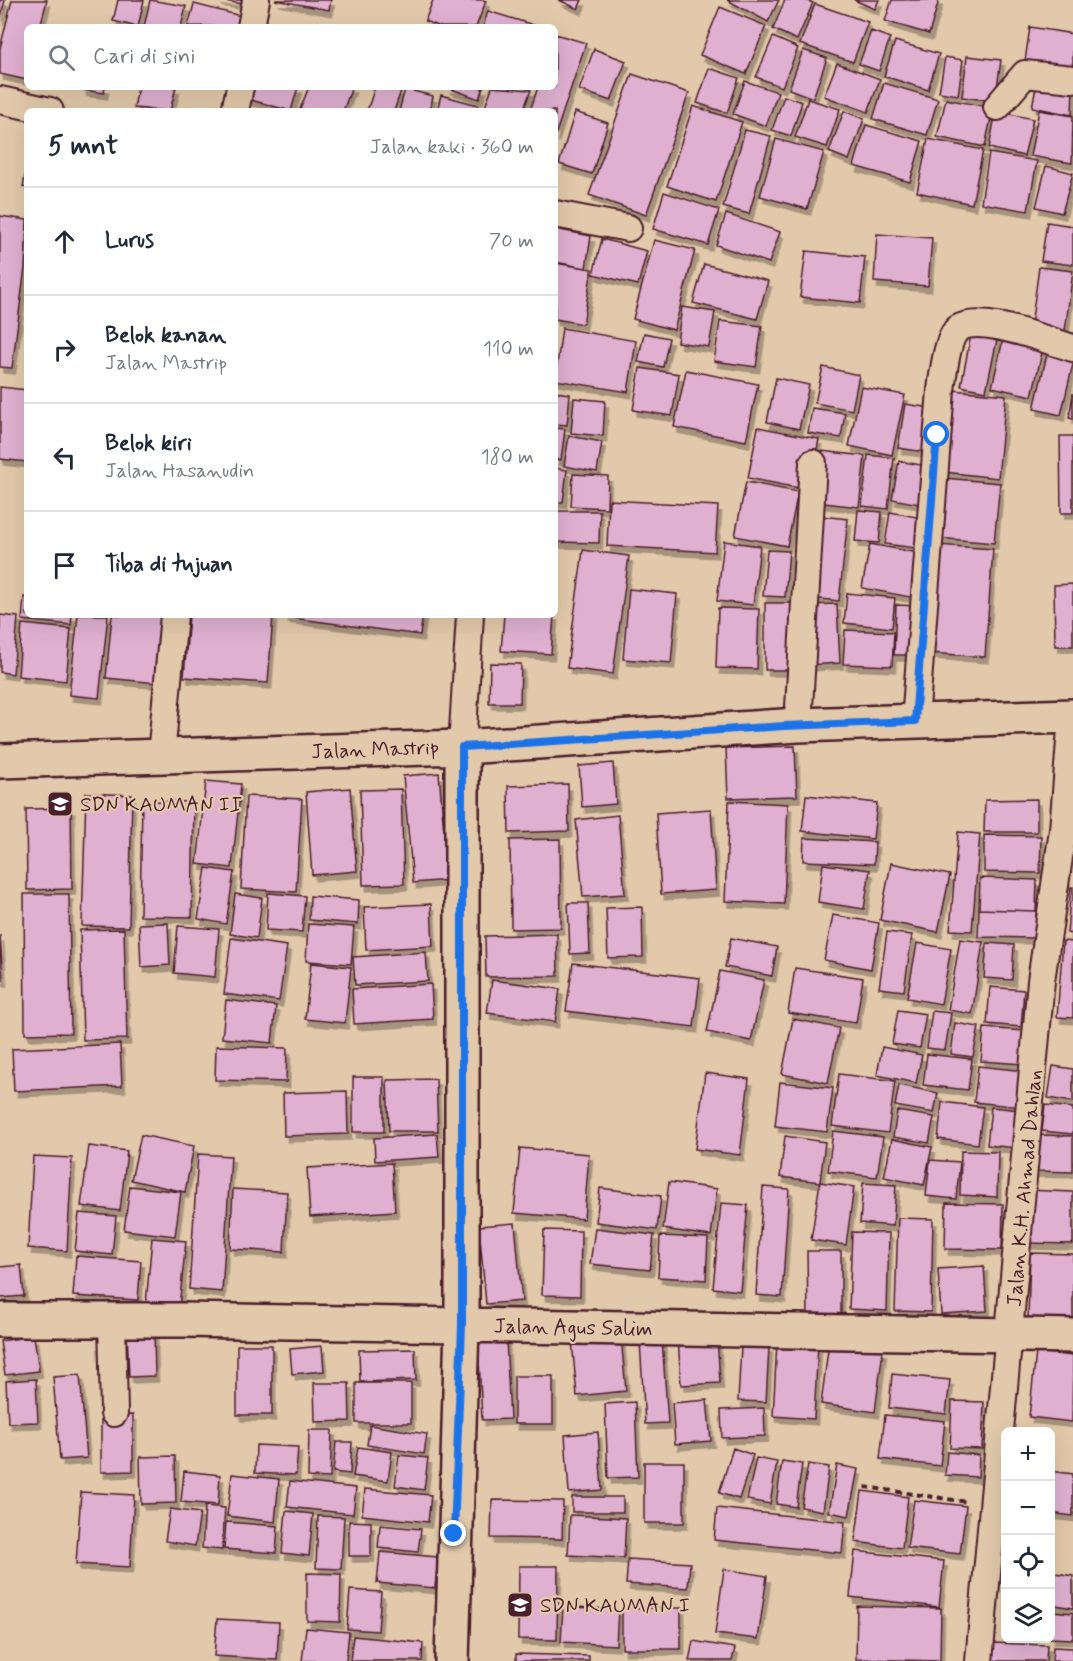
<!DOCTYPE html>
<html lang="id">
<meta charset="utf-8">
<style>
body{margin:0;font-family:Mynerve,sans-serif;background:#f2f2f3;color:#1f2937}
.controls{position:absolute;right:18px;bottom:18px;display:grid;overflow:hidden;border-radius:9px;box-shadow:0 6px 24px #0002}
.controls button{width:54px;height:54px;display:grid;place-items:center;padding:0;border:0;border-bottom:2px solid #e0e1e3;background:#fff;color:#1f2937;font:30px sans-serif}
.stop{position:absolute;width:18px;height:18px;margin:-14px;border:4px solid #1a73e8;border-radius:50%;background:#fff}
.stop.end{background:#1a73e8;border-color:#fff;box-shadow:0 2px 6px #0008}
.list{margin:0;padding:0;list-style:none}
h2{display:flex;justify-content:space-between;align-items:center;height:78px;margin:0;padding:0 24px;font-size:26px}
h2 small{font-size:20px;font-weight:400;color:#747a83}
.list li{display:grid;grid-template-columns:39px 1fr auto;gap:18px;align-items:center;box-sizing:border-box;height:108px;padding:0 24px;border-top:2px solid #e0e1e3}
.list b{display:block;font-size:22px;white-space:nowrap}
.list p{margin:0;font-size:20px;white-space:nowrap;color:#747a83}
.list em{font-size:20px;font-style:normal;color:#747a83}
.icon{flex:none;width:33px;height:33px;fill:none;stroke:currentColor;stroke-width:2;stroke-linecap:round;stroke-linejoin:round}
.map{position:relative;flex:none;width:1073px;height:1661px;overflow:hidden}
.search{position:absolute;background:#fff;box-shadow:0 6px 24px #0002;left:24px;top:24px;width:534px;height:66px;display:flex;align-items:center;gap:15px;box-sizing:border-box;padding:0 21px;border-radius:9px;color:#747a83;font-size:22px}
.panel{position:absolute;background:#fff;box-shadow:0 6px 24px #0002;left:24px;top:108px;width:534px;height:510px;border-radius:9px}
.map>svg:first-child{display:block}
.building{fill:#e0b0d0;stroke:#4a1f2b;stroke-width:1.5;filter:url(#shadow)}
.lines{fill:none;stroke-linecap:round;stroke-linejoin:round}
.street-casing{stroke:#4a1f2b;stroke-width:30}
.secondary-casing{stroke:#4a1f2b;stroke-width:38}
.path{stroke:#4a1f2b;stroke-width:4;stroke-dasharray:6 4.5;stroke-linecap:butt}
.street{stroke:#e3c9ab;stroke-width:26}
.secondary{stroke:#e3c9ab;stroke-width:33}
.route{stroke:#1a73e8;stroke-width:8}
.labels{text-anchor:middle;stroke-width:4.5;stroke-linejoin:round;paint-order:stroke}
.street-label{font-size:21px;fill:#4a1f2b;stroke:#e3c9ab}
.poi-label{font-size:21px;fill:#4a1f2b;stroke:#e3c9ab;text-anchor:start}
</style>
<div class="map">
<svg width="1073" height="1661" viewBox="0 0 1073 1661">
<defs>
<filter id="shadow"><feDropShadow dx="3.5" dy="6" stdDeviation="0" flood-color="#0004"/></filter>
</defs>
<rect width="100%" height="100%" fill="#e3c9ab"/>
<filter id="ink" filterUnits="userSpaceOnUse"><feTurbulence type="fractalNoise" baseFrequency=".0167" numOctaves="2"/><feDisplacementMap in="SourceGraphic" scale="12" xChannelSelector="R" yChannelSelector="G"/><feConvolveMatrix kernelMatrix="1 2 1 2 8 2 1 2 1" color-interpolation-filters="sRGB"/></filter>
<g filter="url(#ink)">
<path class="building" d="M0,0H5L0,20Z
M12,0H47L40,27H27V80L0,74V48Z
M118,0H144L138,27L113,21Z
M150,0L186,6L181,27H144Z
M218,0H243V4Z
M275,0H331L329,10Z
M433,0H483L486,1L476,27H441L425,21Z
M559,0H582L578,9Z
M727,0H779L768,22Z
M785,0H806L813,3L797,40L773,29Z
M854,0H879L875,9Z
M892,0H939L929,34L885,21Z
M194,4L249,18L247,27L188,26Z
M815,4L868,22L853,62L800,44Z
M720,7L766,26L746,74L700,55Z
M488,11L540,27H483Z
M1030,27L1073,34V69L1025,61Z
M871,31L890,38L879,71L859,64Z
M555,34L586,43L555,136V111H530L538,87H555Z
M773,37L798,48L782,87L756,77Z
M895,41L939,54L928,90L884,76Z
M594,49L626,61L611,101L579,90Z
M803,50L827,58L813,98L789,89Z
M967,56L1001,60L995,101L962,97Z
M945,57L963,60L958,95L939,92Z
M837,63L880,79L868,112L824,96Z
M709,68L739,78L727,113L697,103Z
M632,74L689,93L646,215L589,195Z
M1038,78L1073,85L1072,115L1032,107Z
M745,81L778,92L766,126L733,114Z
M884,83L938,99L927,135L873,119Z
M83,87H105L104,93L83,90Z
M138,87H176L170,111L134,108Z
M251,87H298L291,111L247,99Z
M309,87H352L343,111H305L300,109Z
M375,87L401,91L394,111H367Z
M446,87H483L479,99Z
M492,87L531,90L523,111H496L485,107Z
M405,89L433,96L430,111H399Z
M441,95L478,105L476,111H437Z
M784,96L802,102L791,136L772,130Z
M808,99L840,109L827,147L795,137Z
M946,99L993,108L985,147L937,137Z
M693,106L742,122L716,202L667,186Z
M1039,110L1073,116L1072,163L1030,156Z
M844,111L864,119L849,160L829,152Z
M996,111L1033,119L1024,156L989,148Z
M575,112L608,123L592,174L559,164Z
M866,125L922,141L910,182L854,166Z
M745,130L771,136L749,214L723,207Z
M776,139L824,152L807,209L760,196Z
M928,139L983,150L972,204L917,192Z
M989,153L1037,161L1028,211L981,203Z
M27,165V188L23,187Z
M1046,166L1073,173L1062,213L1036,207Z
M664,192L719,210L708,245L653,229Z
M726,214L780,232L769,263L716,245Z
M0,216L27,220L25,267L12,368L0,367Z
M1047,222L1073,226V265L1041,261Z
M555,229L591,236L586,268L555,262Z
M877,234L932,238L928,286L874,282Z
M602,239L647,251L638,285L593,274Z
M654,240L695,250L674,330L633,319Z
M806,251L865,257L860,303L800,297Z
M555,263L592,269L583,324L555,319Z
M704,264L768,281L757,319L693,303Z
M1039,267L1073,271L1065,331L1031,326Z
M682,307L715,312L709,347L677,342Z
M720,321L762,326L756,367L714,361Z
M562,328L636,341L628,392L555,380Z
M972,329L998,335L986,391L961,386Z
M644,333L669,338L663,367L638,362Z
M1004,335L1044,344L1032,396L992,387Z
M1049,346L1073,351V364L1061,415L1034,409Z
M823,367L859,375L852,410L815,403Z
M640,368L679,374L672,416L633,410Z
M686,370L758,384L746,441L674,427Z
M776,378L809,385L799,429L767,422Z
M0,387L27,390V462L0,459Z
M861,387L905,395L892,455L849,446Z
M953,390L1006,395L998,478L944,472Z
M555,392L570,394L567,425L555,424Z
M1073,393V419L1069,418Z
M574,398L605,401L603,436L571,433Z
M905,404L938,409L932,453L898,448Z
M812,408L845,413L841,438L808,433Z
M758,427L819,439L809,490L748,478Z
M555,428L565,429L561,460L555,459Z
M569,436L602,442L597,472L564,466Z
M1060,436H1073V513H1061Z
M821,451L865,456L859,507L815,502Z
M868,455L894,458L888,509L862,506Z
M899,461L932,467L925,505L892,499Z
M555,468L567,470L563,502H555Z
M573,474L608,476L607,508L571,506Z
M944,478L1000,483L994,543L938,538Z
M746,482L798,492L787,546L735,536Z
M609,500L718,506L715,552L607,546Z
M858,510L882,512L879,543L855,541Z
M555,511H600L599,543L555,542Z
M890,512L927,519L923,549L885,544Z
M803,514L848,519L839,601L793,596Z
M724,541L760,546L753,605L717,601Z
M870,544L924,554L915,598L862,588Z
M937,545L993,549L985,657L930,653Z
M583,550L629,556L613,674L567,668Z
M767,550L789,551L785,597L763,596Z
M1073,584V646H1055L1054,585Z
M629,589L677,594L671,663L623,659Z
M847,593L895,598L892,628L844,623Z
M24,597H27V615H72L71,625L22,620Z
M765,603H800L801,670H765Z
M837,604L840,663L809,665L806,605Z
M896,605L919,606L917,655H894Z
M718,608L759,609L757,669L716,668Z
M0,615L18,617L13,674L0,672Z
M78,615H108L99,698L69,695Z
M112,615H165L158,683L106,678Z
M189,615H273L268,683L184,677Z
M285,615H423L420,635L285,617Z
M504,615H554L551,654L501,651Z
M22,624L71,629L66,681L18,676Z
M845,630L894,632L892,666L843,664Z
M490,663L521,664L520,703H489Z
M795,746L797,796L728,798L726,748Z
M613,763L616,804L582,807L579,766Z
M439,773L448,880L413,883L403,776Z
M206,781L241,784L232,868L197,864Z
M568,784L569,831L509,833L508,786Z
M350,788L357,871L312,875L306,792Z
M401,789L404,884L363,885L360,790Z
M86,793L132,795L129,927L82,926Z
M806,795L877,803L873,839L802,831Z
M246,796L302,799L296,892L241,889Z
M1037,799V832H984L985,800Z
M142,801L194,802L192,917L140,916Z
M729,801L788,804L784,904L725,901Z
M71,808L72,889L27,890L26,809Z
M711,809L716,890L661,894L656,813Z
M618,815L625,894L583,897L576,820Z
M958,832L980,834L972,931L950,930Z
M984,835L1041,836L1040,873L984,872Z
M804,838L875,842L874,864L803,861Z
M560,839L561,928L511,929L510,840Z
M891,863L950,875L938,932L880,920Z
M823,864L870,870L864,909L818,902Z
M206,868L234,872L226,924L198,919Z
M980,878L1037,880L1036,911L979,909Z
M1071,887H1073V934L1067,933Z
M268,893L305,896L302,932L266,930Z
M24,894H69L71,1033L25,1034Z
M235,894L262,898L257,938L230,934Z
M310,896L359,900L358,924L309,920Z
M568,903H588L590,953L570,954Z
M431,904L433,946L366,950L364,907Z
M642,907L643,957L608,958L606,908Z
M979,909L1036,911V938L978,937Z
M833,915L879,923L871,969L824,960Z
M168,923L170,965L141,967L139,924Z
M308,924L354,927L351,964L306,961Z
M178,926L219,929L215,977L174,973Z
M124,929L127,1039L83,1040L80,930Z
M887,932L912,935L904,991L879,988Z
M557,934L558,976L486,977L485,936Z
M0,935L3,980H0Z
M231,938L287,946L279,1001L224,994Z
M731,938L777,947L772,976L725,967Z
M960,939L983,942L972,1014L948,1010Z
M1063,941L1073,942V1018L1057,1017Z
M917,943L951,949L941,1004L907,998Z
M987,943L1014,945L1012,980L984,978Z
M426,952L428,981L355,985L353,957Z
M311,963L351,967L345,1023L305,1019Z
M573,963L700,978L694,1027L566,1011Z
M795,968L863,978L856,1023L788,1013Z
M720,971L764,980L751,1041L707,1032Z
M492,980L560,989L555,1022L487,1013Z
M431,984L433,1019L354,1024L352,989Z
M990,987L1024,990L1021,1027L987,1024Z
M226,1000L276,1006L272,1043L222,1038Z
M898,1010L926,1014L920,1048L892,1044Z
M932,1011L951,1013L945,1050L927,1048Z
M793,1019L839,1028L828,1083L782,1074Z
M955,1023L979,1027L973,1057L951,1054Z
M984,1028L1025,1031L1023,1064L981,1061Z
M120,1044L122,1086L14,1091L12,1049Z
M216,1046L287,1048L286,1082L215,1080Z
M882,1047L922,1055L916,1083L877,1075Z
M927,1054L972,1059L968,1090L923,1085Z
M978,1066L1025,1071L1021,1107L974,1102Z
M1053,1066L1073,1069V1102L1048,1098Z
M705,1073L749,1079L740,1155L695,1149Z
M839,1074L895,1081L888,1133L832,1126Z
M353,1077H384V1132H353Z
M436,1079L438,1131H389L387,1080Z
M780,1082L833,1088L827,1132L775,1126Z
M899,1085L938,1093L934,1113L895,1106Z
M347,1091L348,1134L284,1136L283,1093Z
M942,1102L983,1107L978,1144L938,1139Z
M1045,1105L1073,1108V1134L1042,1131Z
M991,1107L1021,1110L1017,1148L987,1145Z
M897,1111L934,1117L929,1143L893,1137Z
M833,1131L883,1137L877,1177L828,1171Z
M437,1134L439,1157L375,1161L374,1138Z
M141,1135L194,1146L185,1192L131,1180Z
M1037,1135L1073,1136V1172L1035,1171Z
M785,1136L825,1142L820,1182L780,1177Z
M892,1139L932,1147L924,1185L884,1177Z
M89,1146L127,1151L120,1211L81,1206Z
M520,1148L589,1154L584,1219L514,1213Z
M961,1151L998,1152L997,1197L960,1195Z
M198,1154L231,1156L222,1292L189,1289Z
M33,1156L72,1158L67,1251L28,1248Z
M930,1160L960,1162L956,1199L926,1196Z
M392,1163L395,1211L310,1217L307,1168Z
M669,1182L717,1189L711,1236L663,1229Z
M820,1182L854,1187L846,1245L811,1240Z
M863,1183L896,1185L893,1226L860,1223Z
M130,1186L181,1192L175,1236L124,1230Z
M763,1187L789,1189L782,1297L756,1295Z
M600,1188L661,1196L657,1230L596,1222Z
M233,1189L287,1192L284,1252L230,1249Z
M1027,1190L1073,1192V1244L1025,1243Z
M721,1203L748,1205L740,1291L713,1288Z
M946,1203L1003,1204L1002,1250L945,1249Z
M79,1213L116,1216L112,1255L75,1251Z
M898,1218L933,1219L931,1312L895,1311Z
M515,1223L522,1301L486,1304L479,1226Z
M595,1228L654,1235L650,1270L590,1264Z
M544,1230L581,1231L580,1296L542,1295Z
M852,1232L889,1233L887,1311L849,1309Z
M660,1236L708,1238L706,1280L658,1277Z
M152,1238L186,1241L179,1307L146,1304Z
M807,1251H841V1317H808Z
M1030,1253L1073,1254V1320L1028,1318Z
M76,1256L141,1261L138,1300L73,1296Z
M21,1265L24,1296L0,1298V1267Z
M984,1266L987,1311L941,1314L938,1269Z
M127,1332H154L155,1376L129,1377Z
M717,1335L720,1383L681,1385L678,1337Z
M34,1336L39,1371L5,1375L0,1341Z
M621,1337L626,1391L577,1396L572,1341Z
M506,1338L510,1419L482,1420L478,1339Z
M662,1339L668,1423L645,1424L640,1341Z
M777,1342L818,1344L814,1419L773,1416Z
M829,1342L883,1350L875,1412L821,1404Z
M237,1345H272V1415H237Z
M322,1346L324,1371L292,1374L290,1349Z
M741,1346L769,1347L766,1402L738,1401Z
M415,1349L416,1380L360,1382L359,1350Z
M1036,1352L1073,1356L1072,1422L1029,1417Z
M892,1374L950,1380L946,1414L889,1408Z
M80,1375L87,1458L60,1460L53,1377Z
M514,1376H553V1424H514Z
M36,1379L38,1422L8,1423L6,1381Z
M314,1383H349L350,1421L315,1422Z
M356,1383H411V1423H356Z
M707,1400L711,1441L675,1444L672,1403Z
M952,1401L984,1402L982,1449L950,1448Z
M635,1402L638,1477L608,1478L605,1404Z
M764,1408L765,1436L722,1438L721,1410Z
M133,1415V1471L101,1472V1416Z
M885,1415L945,1421L940,1466L880,1459Z
M370,1425L427,1434L424,1454L367,1445Z
M309,1430H332L330,1478L308,1477Z
M598,1432L602,1490L569,1493L565,1435Z
M336,1442H352L350,1474L333,1472Z
M256,1445L298,1447L296,1475L255,1473Z
M358,1447L392,1452L388,1481L353,1476Z
M733,1448L753,1455L739,1499L719,1493Z
M947,1452L979,1455L978,1477L945,1475Z
M399,1455L428,1458L424,1490L395,1486Z
M175,1456L176,1503L141,1504L140,1457Z
M756,1458L777,1462L770,1504L747,1500Z
M782,1461L802,1464L796,1507L776,1504Z
M644,1462H684V1523H644Z
M808,1464L829,1467L823,1511L801,1507Z
M837,1465L858,1469L849,1516L829,1512Z
M184,1471L220,1475L218,1505L181,1502Z
M1050,1471L1073,1474V1516L1050,1513Z
M232,1474L279,1479L275,1522L227,1516Z
M290,1481L356,1488L353,1514L287,1507Z
M365,1489L431,1495L428,1522L362,1515Z
M862,1491L908,1497L902,1548L855,1542Z
M81,1492L134,1495L130,1567L76,1564Z
M572,1497H623V1512H572Z
M492,1500L563,1501L562,1539L491,1538Z
M914,1500L966,1506L960,1554L907,1548Z
M205,1506L225,1508L222,1550L202,1548Z
M717,1508L845,1522L842,1553L714,1540Z
M170,1509L200,1513L195,1546L165,1541Z
M286,1511L313,1514L309,1556L282,1553Z
M570,1515L626,1518L624,1558L568,1555Z
M318,1516L344,1517L341,1569L316,1568Z
M349,1521L371,1522V1556H349Z
M226,1522L278,1526L276,1553L224,1549Z
M380,1525L421,1529L418,1552L378,1548Z
M855,1551L944,1561L939,1607L850,1597Z
M380,1552L438,1557L435,1588L377,1583Z
M628,1559L690,1563L688,1588L626,1584Z
M519,1566H558L557,1640L518,1639Z
M724,1569L767,1576L758,1639L715,1634Z
M1050,1572L1073,1576V1608L1050,1604Z
M307,1573L341,1574L340,1622L307,1621Z
M350,1590L381,1592L378,1631L347,1629Z
M563,1606L618,1610L616,1645L561,1642Z
M857,1606L941,1608L940,1661L856,1659Z
M622,1608H681V1649H622Z
M1051,1611L1073,1613V1639L1050,1638Z
M217,1619L279,1622L277,1660L214,1656Z
M306,1628L349,1632L346,1661H302Z
M353,1636L423,1643L422,1661H350Z
M693,1641L735,1648L732,1661H689Z
M993,1643L1047,1645L1046,1661H992Z
M1053,1647L1073,1648V1661H1052Z
M516,1654L589,1656V1661H516Z"/>
<g class="lines">
<g class="street-casing">
<path id="street" d="M251,27L256,0
M0,100L50,111
M997,107L1025,74L1073,79
M235,111L240,87
M555,214L628,228
M915,721L941,390C943,376 947,336 959,328C982,314 1048,341 1073,348
M798,725L813,463
M462,747L470,615
M161,756L174,615
M112,1320L114,1413
M979,1661L1041,981L1063,830L1072,716"/>
</g>
<g class="secondary-casing">
<path id="secondary" d="M0,761L462,747L798,725L1073,716
M0,1320H184L1073,1336
M452,1661L462,1325V747"/>
</g>
<path class="path" d="M865,1487L968,1502"/>
<use href="#street" class="street"/>
<use href="#secondary" class="secondary"/>
</g>
</g>
<g class="lines" filter="url(#ink)">
<path class="route" d="M454,1534L462,1325V747L784,726L915,721L937,435"/>
</g>
<defs>
<g id="school-square" transform="scale(1.35)"><rect x="-9" y="-9" width="18" height="18" rx="4" fill="#4a1f2b" stroke="#e3c9ab"/><path d="M0-5L7-2L0 1L-7-2ZM-4 1L0 2.5L4 1V4Q0 6-4 4Z" fill="#fff"/></g>
</defs>
<g fill-rule="evenodd">
<use href="#school-square" x="60" y="804"/>
<use href="#school-square" x="520" y="1605"/>
</g>
<g class="labels">
<g class="street-label">
<text transform="translate(375 749) rotate(-2)" y="7">Jalan Mastrip</text>
<text transform="translate(1024 1188) rotate(-85)" y="7">Jalan K.H. Ahmad Dahlan</text>
<text transform="translate(573 1327) rotate(1)" y="7">Jalan Agus Salim</text>
</g>
<g class="poi-label">
<text x="80" y="811">SDN KAUMAN II</text>
<text x="540" y="1612">SDN KAUMAN I</text>
</g>
</g>
</svg>
<div class="controls">
<button>+</button>
<button>−</button>
<button><svg class="icon" aria-label="locate" viewBox="0 0 24 24"><circle cx="12" cy="12" r="6"/><path d="M12 2v4M12 18v4M2 12h4M18 12h4"/></svg></button>
<button><svg class="icon" aria-label="layers" viewBox="0 0 24 24"><path d="M12 4l9 5-9 5-9-5zM3 14l9 5 9-5"/></svg></button>
</div>
<div class="stop" style="left:937px;top:435px"></div>
<div class="stop end" style="left:454px;top:1534px"></div>
<div class="search"><svg class="icon" aria-label="search" viewBox="0 0 24 24"><circle cx="10" cy="10" r="6"/><path d="M15 15l6 6"/></svg>Cari di sini</div>
<section class="panel">
<h2>5 mnt<small>Jalan kaki · 360 m</small></h2>
<ul class="list">
<li><svg class="icon" aria-label="ahead" viewBox="0 0 24 24"><path d="M12 20V5M6 11l6-6 6 6"/></svg><div><b>Lurus</b></div><em>70 m</em></li>
<li><svg class="icon" aria-label="right" viewBox="0 0 24 24"><path d="M7 20v-9h11M14 6l5 5-5 5"/></svg><div><b>Belok kanan</b><p>Jalan Mastrip</p></div><em>110 m</em></li>
<li><svg class="icon" aria-label="left" viewBox="0 0 24 24"><path d="M17 20v-9H6M10 6l-5 5 5 5"/></svg><div><b>Belok kiri</b><p>Jalan Hasanudin</p></div><em>180 m</em></li>
<li><svg class="icon" aria-label="arrive" viewBox="0 0 24 24"><path d="M6 21V4h12l-3 4 3 4H6"/></svg><div><b>Tiba di tujuan</b></div></li>
</ul>
</section>
</div>
